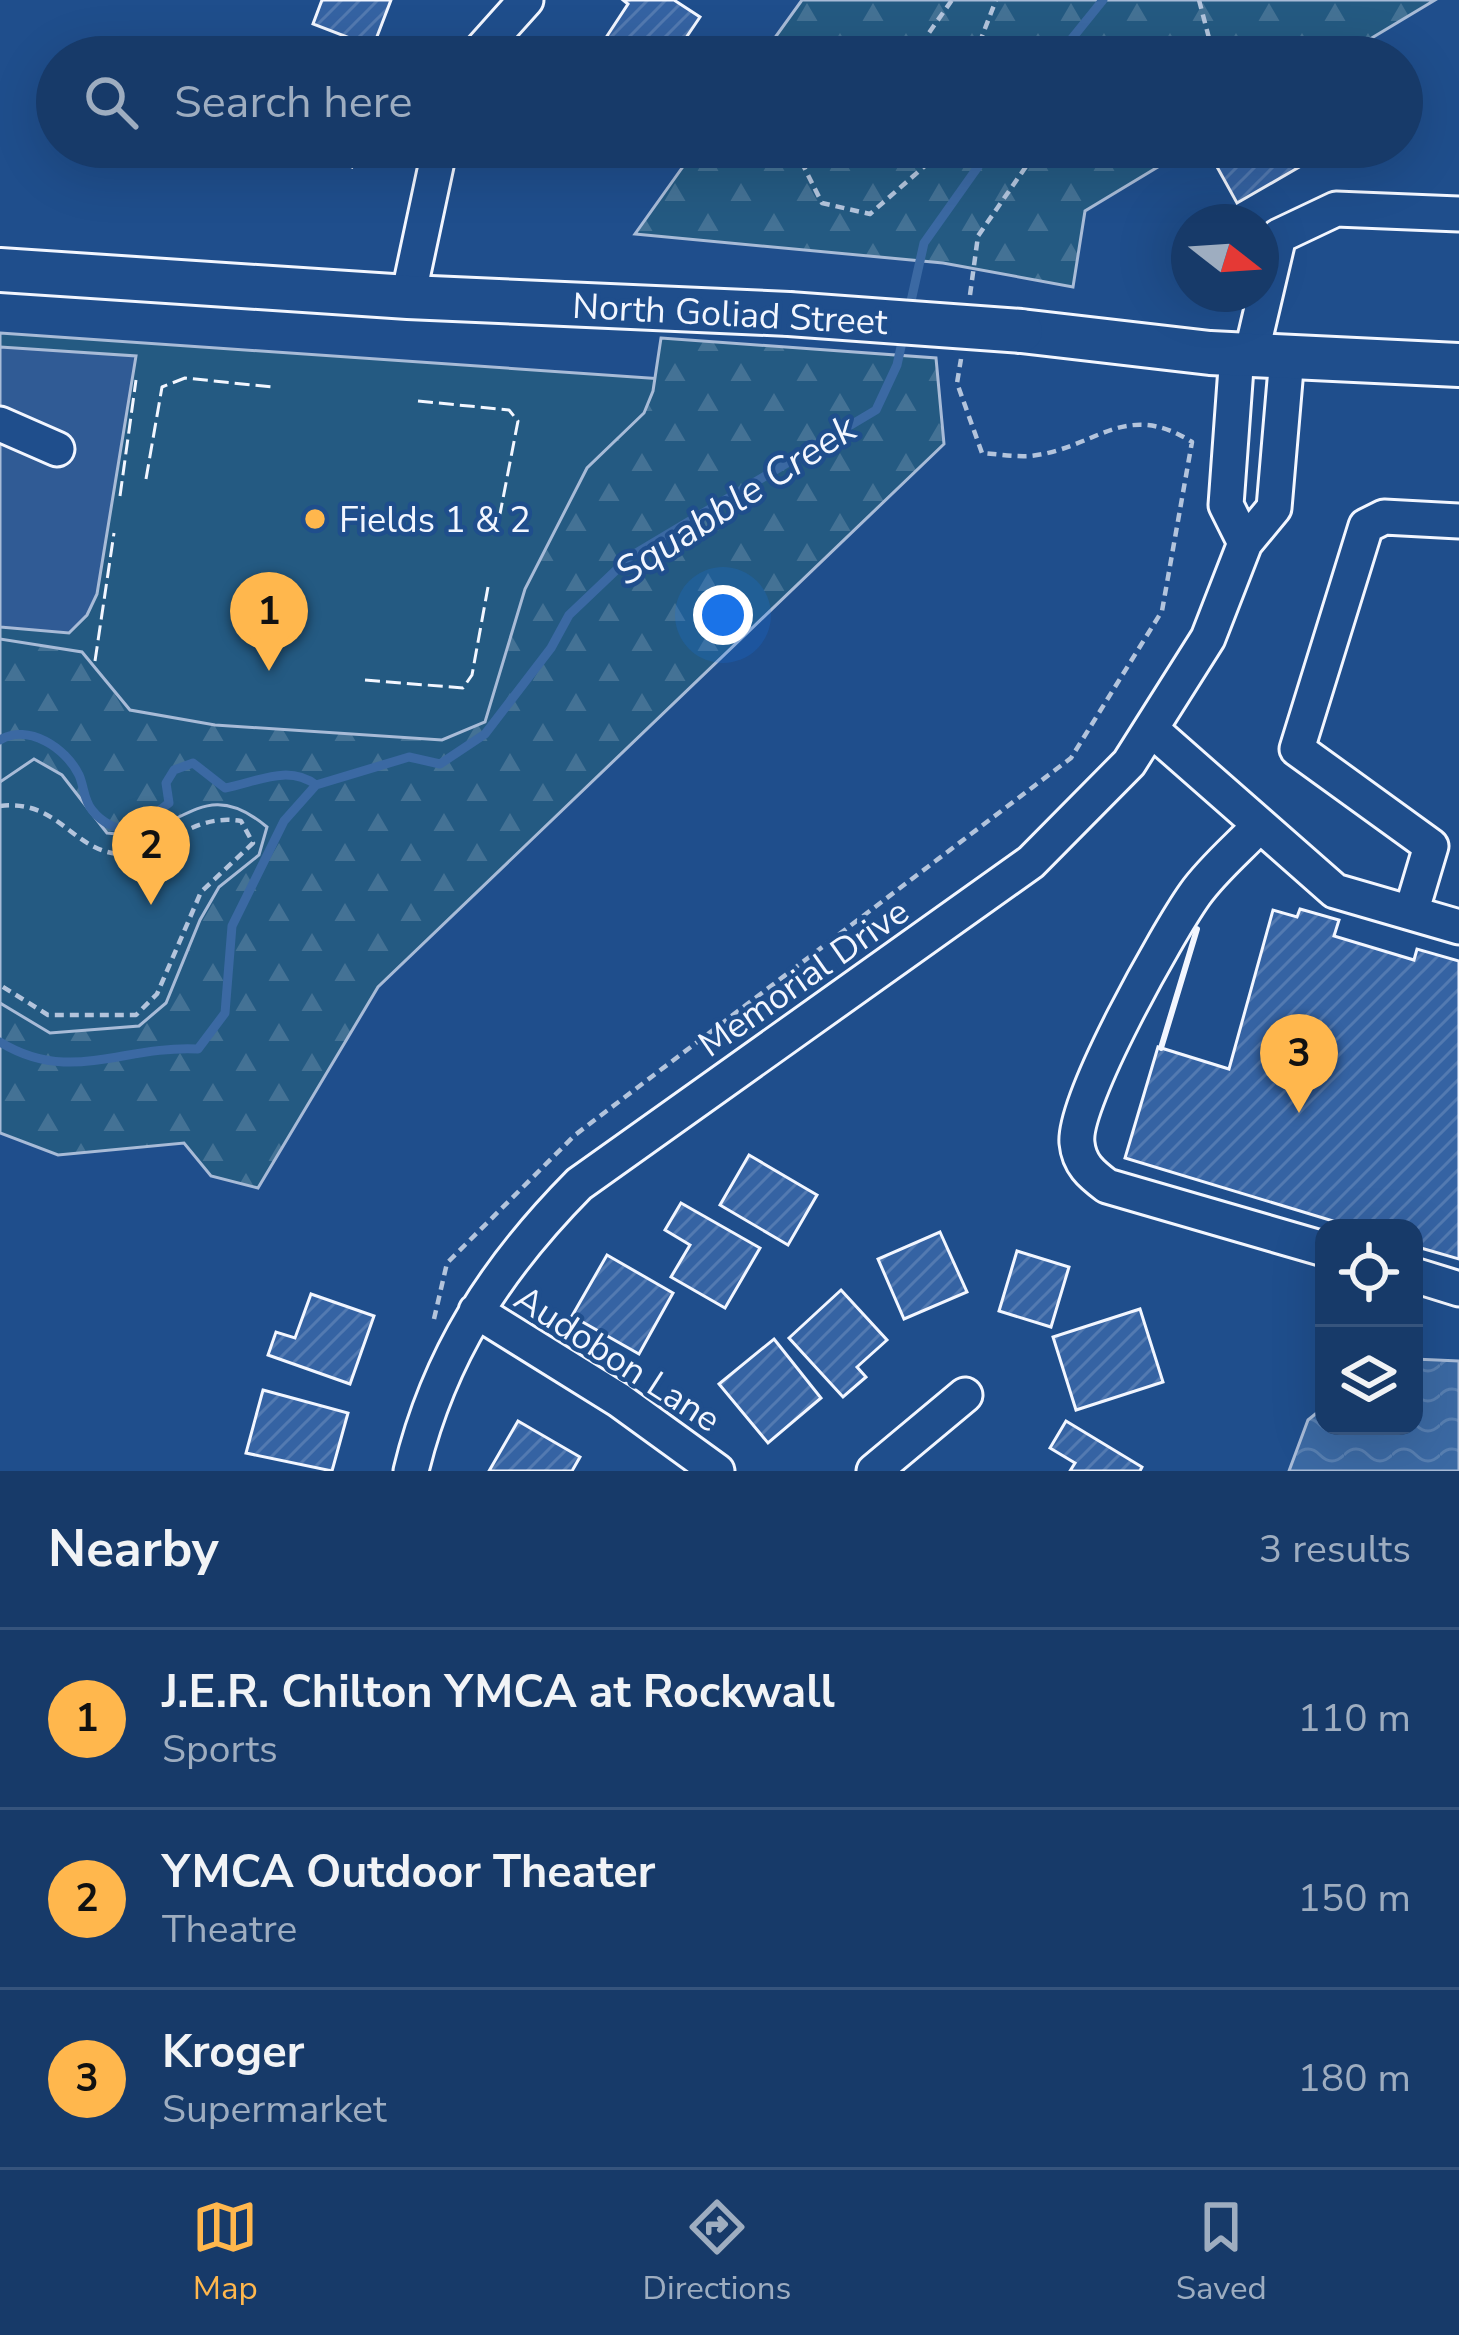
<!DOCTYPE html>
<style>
body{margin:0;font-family:"Nunito Sans",sans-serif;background:#244571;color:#f1f3f6}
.controls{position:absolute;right:36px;bottom:36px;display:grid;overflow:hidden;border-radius:24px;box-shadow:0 12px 48px #0002}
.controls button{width:108px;height:108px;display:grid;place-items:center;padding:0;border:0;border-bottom:3px solid #36547d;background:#173a69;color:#f1f3f6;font:60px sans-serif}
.compass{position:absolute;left:1171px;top:204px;width:108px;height:108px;border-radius:50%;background:#173a69;box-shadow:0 12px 48px #0002;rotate:107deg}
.you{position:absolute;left:723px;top:615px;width:42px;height:42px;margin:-30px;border:9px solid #fff;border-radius:50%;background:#1a73e8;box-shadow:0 0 0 18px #1a73e833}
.badge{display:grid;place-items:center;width:78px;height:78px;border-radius:50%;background:#ffb74d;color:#111;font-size:39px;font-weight:700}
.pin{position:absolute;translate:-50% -99px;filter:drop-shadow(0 3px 6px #0008)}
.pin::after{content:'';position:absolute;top:63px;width:42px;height:36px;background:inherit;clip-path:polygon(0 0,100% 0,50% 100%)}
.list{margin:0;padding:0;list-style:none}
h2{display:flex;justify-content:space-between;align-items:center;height:156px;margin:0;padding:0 48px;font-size:51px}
h2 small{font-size:39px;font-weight:400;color:#9eadc0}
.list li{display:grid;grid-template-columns:78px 1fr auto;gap:36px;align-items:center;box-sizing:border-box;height:180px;padding:0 48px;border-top:3px solid #36547d}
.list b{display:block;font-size:45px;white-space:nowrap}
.list p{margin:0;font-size:39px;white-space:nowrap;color:#9eadc0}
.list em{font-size:39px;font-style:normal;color:#9eadc0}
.icon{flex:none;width:66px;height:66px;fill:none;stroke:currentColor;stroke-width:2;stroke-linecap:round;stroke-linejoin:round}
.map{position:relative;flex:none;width:1459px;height:1471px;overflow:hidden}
.search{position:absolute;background:#173a69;box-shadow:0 12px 48px #0002;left:36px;right:36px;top:36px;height:132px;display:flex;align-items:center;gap:30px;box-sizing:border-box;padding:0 42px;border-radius:66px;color:#9eadc0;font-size:45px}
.sheet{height:696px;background:#173a69}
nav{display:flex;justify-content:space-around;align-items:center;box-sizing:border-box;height:168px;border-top:3px solid #36547d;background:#173a69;font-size:33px;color:#9eadc0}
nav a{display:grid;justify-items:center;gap:6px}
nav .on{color:#ffb74d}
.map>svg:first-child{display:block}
.grass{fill:#245a82;stroke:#a8bbd7;stroke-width:3}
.forest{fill:url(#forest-firs);stroke:#a8bbd7;stroke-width:3}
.parking{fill:#305b95;stroke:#a8bbd7;stroke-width:3}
.water{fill:url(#water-waves);stroke:#a8bbd7;stroke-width:3}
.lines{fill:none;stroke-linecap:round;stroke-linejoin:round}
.stream{stroke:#3b69a3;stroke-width:9}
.building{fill:url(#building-hatch);stroke:#f2f6ff;stroke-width:3}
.minor-casing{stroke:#f2f6ff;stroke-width:39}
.major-casing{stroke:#f2f6ff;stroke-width:48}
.path{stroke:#b3c4dc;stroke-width:4.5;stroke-dasharray:9 6;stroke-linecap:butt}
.minor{stroke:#1f4e8c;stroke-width:33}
.major{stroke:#1f4e8c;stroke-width:42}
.major-bridge-casing{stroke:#f2f6ff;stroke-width:48;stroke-linecap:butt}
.major-bridge{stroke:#1f4e8c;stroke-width:42}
.fence{stroke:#f2f6ff;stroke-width:3;stroke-dasharray:15 6;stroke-linecap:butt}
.wall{stroke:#f2f6ff;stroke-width:6}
.poi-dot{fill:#ffb74d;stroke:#1f4e8c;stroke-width:4.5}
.labels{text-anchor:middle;stroke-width:9;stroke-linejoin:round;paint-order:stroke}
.street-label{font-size:36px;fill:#f2f6ff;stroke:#1f4e8c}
.poi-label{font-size:36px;fill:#f2f6ff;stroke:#1f4e8c;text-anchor:start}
.water-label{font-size:39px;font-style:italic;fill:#f2f6ff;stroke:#1f4e8c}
</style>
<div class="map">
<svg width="1459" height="1471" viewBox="0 0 1459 1471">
<defs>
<pattern id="forest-firs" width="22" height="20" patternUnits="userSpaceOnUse" patternTransform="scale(3)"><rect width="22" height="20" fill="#245a82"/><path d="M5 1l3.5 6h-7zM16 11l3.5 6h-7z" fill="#447295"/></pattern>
<pattern id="water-waves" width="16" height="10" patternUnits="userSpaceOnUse" patternTransform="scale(3)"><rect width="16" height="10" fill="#3b69a3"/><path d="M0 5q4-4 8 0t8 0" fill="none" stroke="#587fb1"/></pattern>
<pattern id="building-hatch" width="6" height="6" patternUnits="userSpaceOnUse" patternTransform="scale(3)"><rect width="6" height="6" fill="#3563a3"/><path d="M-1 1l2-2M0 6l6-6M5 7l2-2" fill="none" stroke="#537ab1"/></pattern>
</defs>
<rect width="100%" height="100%" fill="#1f4e8c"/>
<path class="grass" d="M0,333L881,394L478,753L208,1040L0,1034Z"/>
<path class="forest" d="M802,0H1435L1340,57H761Z
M697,147H1191L1085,211L1073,287L943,263L635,234Z
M661,338L936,358L944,444L378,987L258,1188L211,1176L184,1143L58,1155L0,1133V1003L50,1033L139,1026L166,1003L200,920L219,887L259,855L267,827C198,769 180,844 107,833L62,775L34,759L0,782V639L82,652L130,710L215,725L442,740L485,722L525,589L587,468L644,413L653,391Z"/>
<path class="parking" d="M0,347L136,356L97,594L87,615L69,633L0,627Z"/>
<path class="water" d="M1414,1359L1459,1361V1471H1289L1308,1420L1324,1407V1426H1414Z"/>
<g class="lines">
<path class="stream" d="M1057,57L1103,0
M909,310L924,243L992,147
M0,740C28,723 66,748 79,775C84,786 84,801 92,810C103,824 116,829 133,831L169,803L166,783L174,770L193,763L225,788C257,782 288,764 316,785
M0,1042C70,1085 123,1045 198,1049L225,1013L232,926L284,821L316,785L409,757L440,764L485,734L551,648L569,615L631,556L876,410L897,365L904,333"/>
</g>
<path class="building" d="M322,0H391L373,47L313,24Z
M623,0H674L700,17L673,57H639L607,36L628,4Z
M308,147H362L352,167Z
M1226,147H1315L1320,155L1237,203L1211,156Z
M1300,909L1339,920L1334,936L1414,960L1417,949L1459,961V1259L1414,1246V1228H1356L1125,1158L1158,1047L1229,1069L1273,910L1297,917Z
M749,1155L817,1195L788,1245L720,1205Z
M681,1203L760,1248L725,1308L671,1277L690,1245L665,1230Z
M940,1232L967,1292L904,1319L878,1259Z
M1017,1251L1069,1267L1051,1327L999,1311Z
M607,1255L673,1293L639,1354L572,1316Z
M841,1290L887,1340L857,1367L866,1377L843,1397L789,1338Z
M311,1294L374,1316L350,1384L268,1355L276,1332L295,1338Z
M1140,1309L1163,1382L1076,1410L1053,1337Z
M774,1339L821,1398L768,1443L719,1384Z
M263,1390L348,1413L332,1471L246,1453Z
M518,1421L580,1457L572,1471H489Z
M1066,1421L1142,1467L1140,1471H1070L1075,1463L1050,1448Z"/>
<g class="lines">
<g class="minor-casing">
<path id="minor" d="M475,57L526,0
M408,297L440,147
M1237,354L1226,505L1245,543
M1251,355L1279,236L1336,209L1459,214
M0,424L57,449
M1152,730L1335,891L1459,927
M1258,827C1237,849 1212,870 1195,894C1168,932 1072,1102 1077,1143C1079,1164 1091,1174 1107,1186L1324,1249
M1411,913L1431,846L1297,749L1366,526L1384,517L1459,521
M1414,1275L1459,1289
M476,1311L619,1400L717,1471
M411,1471C439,1355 496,1268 579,1184L1031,862L1129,763L1208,638L1245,543L1274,508L1287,357
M874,1471L965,1395"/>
</g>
<g class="major-casing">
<path id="major" d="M0,270L408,297L789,314
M1021,331L1210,353L1459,365"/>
</g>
<path class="path" d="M1199,0L1214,57
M912,57L952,0
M974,57L996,0
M810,147L804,167L822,203L870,214L934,158L938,147
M970,295L978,236L1036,152L1048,147
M0,806C58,799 71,849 118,854C162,858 188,812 241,821L253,843L201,892L157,994L136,1015H48L0,985
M434,1319L447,1263L575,1135L1071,758L1162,611L1192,442C1124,399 1096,449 1030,456C1014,457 997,454 982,453L957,383L961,359"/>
<use href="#minor" class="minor"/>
<use href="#major" class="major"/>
<g class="major-bridge-casing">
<path id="major-bridge" d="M789,314L1021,331"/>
</g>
<use href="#major-bridge" class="major-bridge"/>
<path class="fence" d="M418,401L509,410L518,421L500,514
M146,479L162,387L185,378L272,387
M120,496L136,380
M95,661L114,533
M365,680L463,688L472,675L488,587"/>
<path class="wall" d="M1161,1048L1197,929"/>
</g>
<circle class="poi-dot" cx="315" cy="519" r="12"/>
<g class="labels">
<g class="street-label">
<text transform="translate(730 313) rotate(3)" y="13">North Goliad Street</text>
<text transform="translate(803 977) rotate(-35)" y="13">Memorial Drive</text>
<text transform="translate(618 1358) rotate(33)" y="13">Audobon Lane</text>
</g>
<g class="poi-label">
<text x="339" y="532">Fields 1 &amp; 2</text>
</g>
<g class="water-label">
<text transform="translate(735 499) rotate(-33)" y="14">Squabble Creek</text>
</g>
</g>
</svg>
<div class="controls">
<button><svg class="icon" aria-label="locate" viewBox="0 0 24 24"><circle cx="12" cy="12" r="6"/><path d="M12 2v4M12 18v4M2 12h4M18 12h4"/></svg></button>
<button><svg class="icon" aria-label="layers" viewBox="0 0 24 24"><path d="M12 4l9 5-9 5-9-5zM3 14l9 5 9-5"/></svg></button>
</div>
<svg class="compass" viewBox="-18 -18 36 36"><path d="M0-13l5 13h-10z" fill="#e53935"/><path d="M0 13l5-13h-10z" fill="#9eadc0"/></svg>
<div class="you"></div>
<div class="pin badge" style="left:269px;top:671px">1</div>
<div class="pin badge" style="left:151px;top:905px">2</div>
<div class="pin badge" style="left:1299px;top:1113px">3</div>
<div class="search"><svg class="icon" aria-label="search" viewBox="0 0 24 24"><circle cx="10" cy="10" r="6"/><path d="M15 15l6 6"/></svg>Search here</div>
</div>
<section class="sheet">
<h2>Nearby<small>3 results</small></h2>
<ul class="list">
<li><span class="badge">1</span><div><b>J.E.R. Chilton YMCA at Rockwall</b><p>Sports</p></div><em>110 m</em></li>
<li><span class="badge">2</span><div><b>YMCA Outdoor Theater</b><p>Theatre</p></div><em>150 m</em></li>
<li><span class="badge">3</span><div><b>Kroger</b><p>Supermarket</p></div><em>180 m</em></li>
</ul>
</section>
<nav>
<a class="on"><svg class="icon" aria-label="map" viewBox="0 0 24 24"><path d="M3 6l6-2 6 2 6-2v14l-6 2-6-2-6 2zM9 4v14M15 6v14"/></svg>Map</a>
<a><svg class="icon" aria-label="directions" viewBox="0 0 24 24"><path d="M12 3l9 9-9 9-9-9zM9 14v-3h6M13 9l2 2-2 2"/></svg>Directions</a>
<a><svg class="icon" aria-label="saved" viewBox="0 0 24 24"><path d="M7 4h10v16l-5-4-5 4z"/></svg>Saved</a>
</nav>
